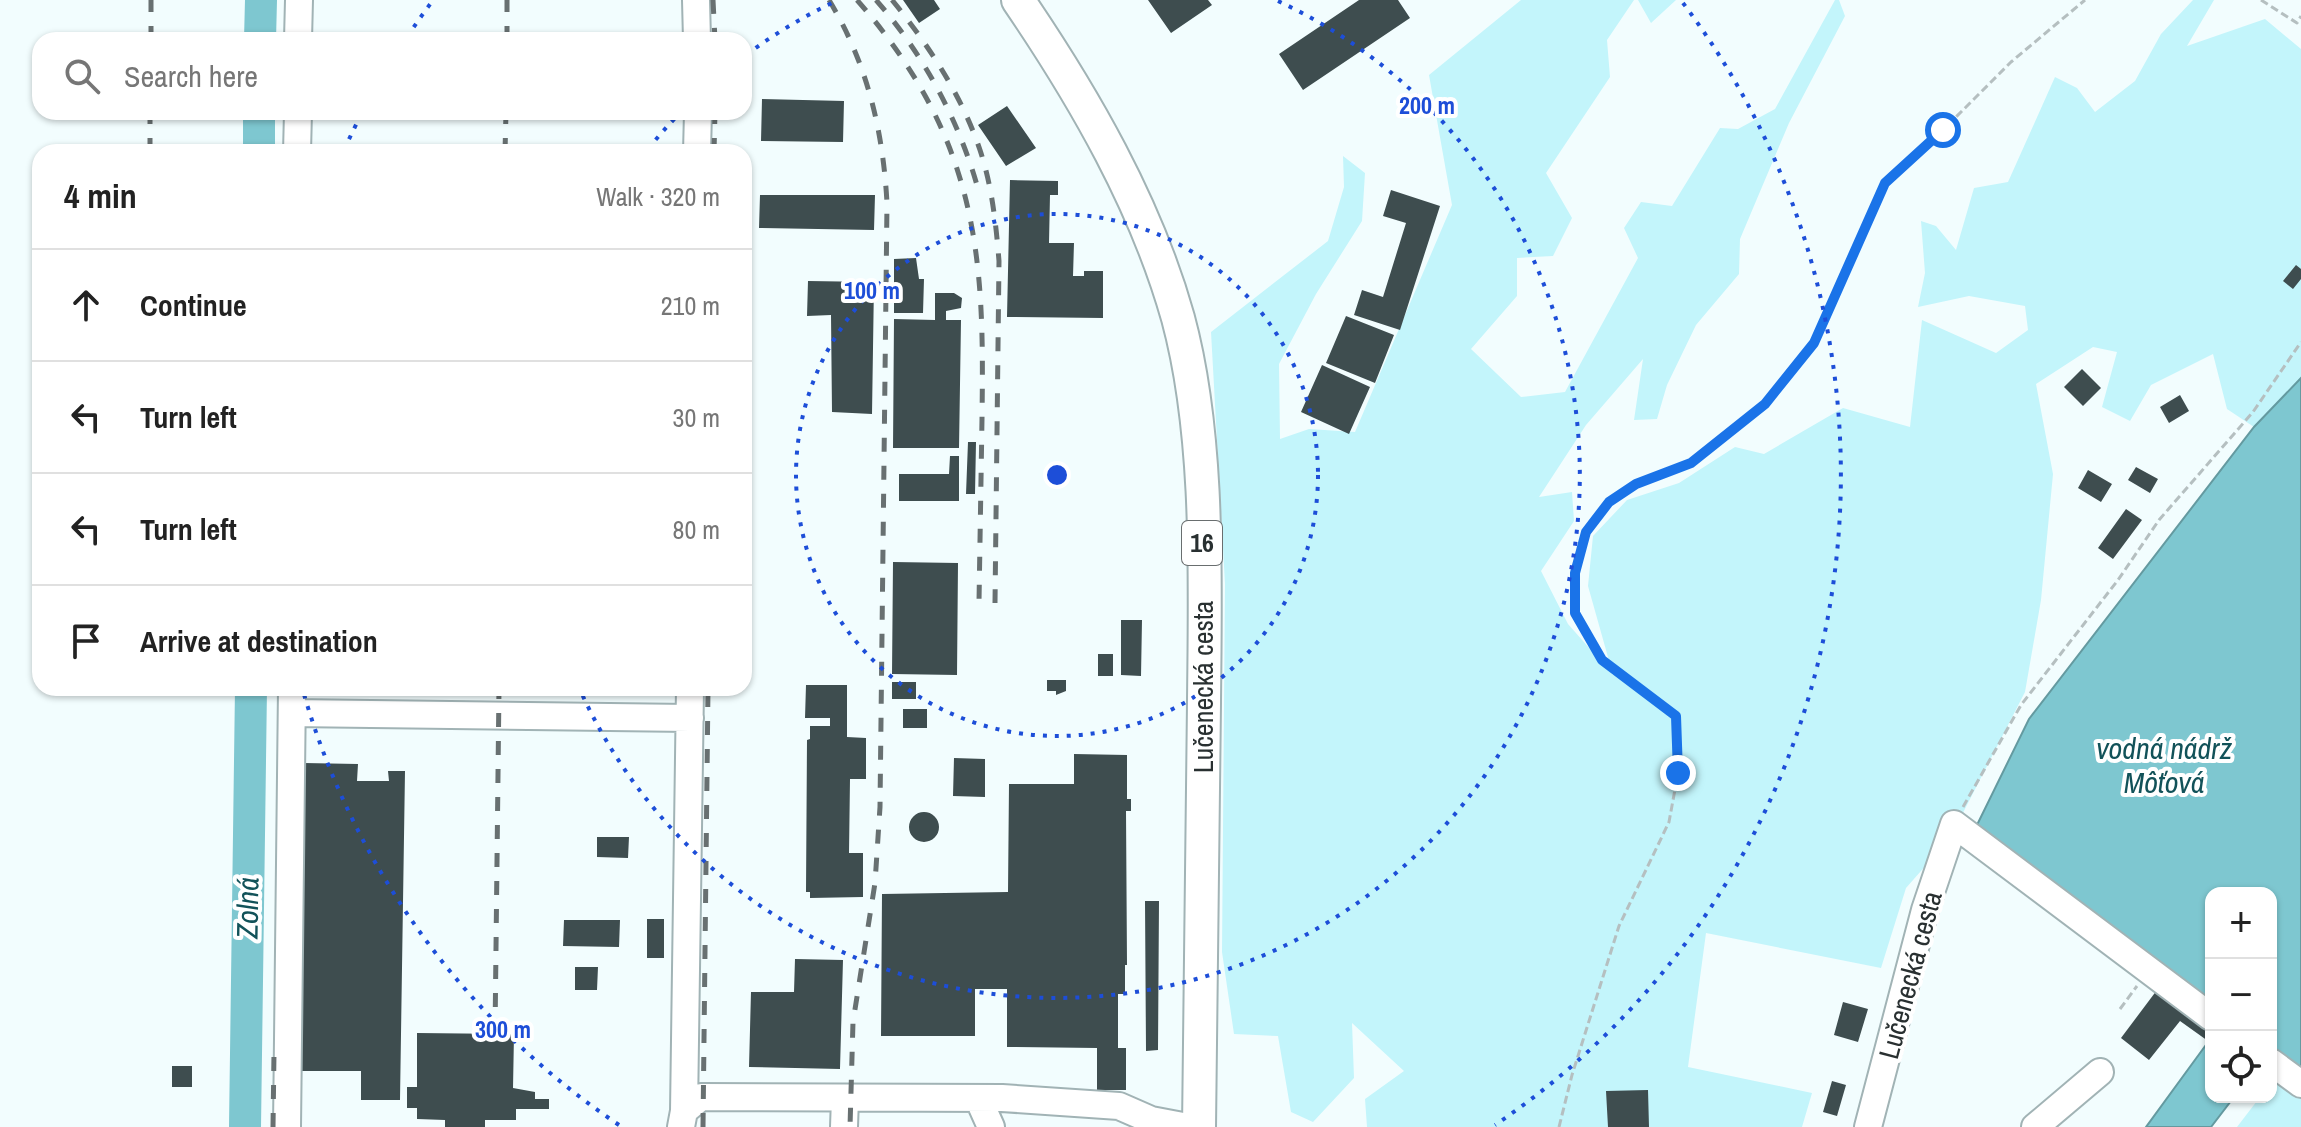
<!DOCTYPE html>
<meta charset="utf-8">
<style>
body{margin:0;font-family:"Archivo Narrow",sans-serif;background:#f6f6f6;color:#222}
.controls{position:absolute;right:24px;bottom:24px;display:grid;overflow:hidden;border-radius:16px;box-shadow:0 2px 6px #0004}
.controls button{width:72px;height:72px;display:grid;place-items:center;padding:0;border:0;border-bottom:2px solid #e0e0e0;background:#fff;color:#222;font:40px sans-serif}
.stop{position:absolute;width:24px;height:24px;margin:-18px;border:6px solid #1a73e8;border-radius:50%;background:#fff}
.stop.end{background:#1a73e8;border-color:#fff;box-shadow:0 2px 8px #0008}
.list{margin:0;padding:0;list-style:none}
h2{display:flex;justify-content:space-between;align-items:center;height:104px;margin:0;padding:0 32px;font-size:34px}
h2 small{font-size:26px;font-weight:400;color:#767676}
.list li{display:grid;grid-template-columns:52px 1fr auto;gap:24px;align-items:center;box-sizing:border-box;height:112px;padding:0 32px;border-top:2px solid #e0e0e0}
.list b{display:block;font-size:30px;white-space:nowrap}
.list em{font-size:26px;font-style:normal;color:#767676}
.icon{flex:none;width:44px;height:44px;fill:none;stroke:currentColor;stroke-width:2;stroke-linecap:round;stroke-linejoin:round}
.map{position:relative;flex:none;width:2301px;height:1127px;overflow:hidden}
.search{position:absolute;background:#fff;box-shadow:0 2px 6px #0004;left:32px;top:32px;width:720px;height:88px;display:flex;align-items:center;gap:20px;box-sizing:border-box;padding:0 28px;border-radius:24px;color:#767676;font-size:30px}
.panel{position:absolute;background:#fff;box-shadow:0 2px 6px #0004;left:32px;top:144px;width:720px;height:552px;border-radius:24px}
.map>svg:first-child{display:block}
.green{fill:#c3f5fb}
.water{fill:#7ec7d0;stroke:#649aa0;stroke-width:2}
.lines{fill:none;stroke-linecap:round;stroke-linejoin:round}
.river{stroke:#7ec7d0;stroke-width:32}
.building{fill:#3e4d4f}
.minor-casing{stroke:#a1b3b5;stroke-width:30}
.major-casing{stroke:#a1b3b5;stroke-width:36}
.path{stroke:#b5bfc0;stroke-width:3;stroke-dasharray:8 4;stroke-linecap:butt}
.minor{stroke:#fff;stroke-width:26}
.major{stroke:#fff;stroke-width:32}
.rail{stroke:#687071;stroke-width:5;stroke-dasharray:14 14;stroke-linecap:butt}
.route{stroke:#1a73e8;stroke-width:10}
.ring{fill:none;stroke:#1d4ed8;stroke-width:4;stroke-dasharray:4 8}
.labels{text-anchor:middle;stroke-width:8;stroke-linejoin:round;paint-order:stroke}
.shield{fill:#fff;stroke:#696e6f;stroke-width:2}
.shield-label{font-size:26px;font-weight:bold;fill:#293031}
.street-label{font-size:28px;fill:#293031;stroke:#fff}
.water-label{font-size:30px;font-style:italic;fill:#125259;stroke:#fff}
.centre{fill:#1d4ed8;stroke:#fff;stroke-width:4}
.ring-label{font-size:24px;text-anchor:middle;font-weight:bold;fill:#1d4ed8;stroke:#fff;stroke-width:8;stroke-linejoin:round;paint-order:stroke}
</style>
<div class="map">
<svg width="2301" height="1127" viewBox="0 0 2301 1127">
<rect width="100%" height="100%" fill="#f2fdfe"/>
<path class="green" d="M1521,0H1634L1607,40L1610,77L1546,173L1572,218L1553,256L1517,258V296L1471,349L1521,397L1565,392L1638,258L1624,228L1641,202L1672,206L1720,128L1738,129L1775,109L1835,0H1839L1845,16L1789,123L1740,239L1739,274L1696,325L1667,385L1657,419L1634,420L1643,359L1586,425L1539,497L1572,492L1574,521L1541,571L1568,624L1613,675L1588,586L1593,536L1627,500L1679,483L1735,447L1764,454L1843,408L1910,427L1922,320L1996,353L2028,330L2025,306L1969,296L1918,307L1925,273L1921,221L1936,226L1956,250L1974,188L2008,182L2055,77L2077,88L2095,112L2135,81L2161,34L2193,0H2214L2187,46L2265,19L2301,49V378L2254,427L2227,409L2213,354L2151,385L2130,421L2102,407L2117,352L2093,347L2036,384L2053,474L2041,600L2025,692L1950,838L1906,888L1881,968L1706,933L1688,1067L1812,1093L1802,1127H1367L1365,1099L1404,1071L1352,1023L1354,1078L1313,1122L1291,1112L1278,1036L1234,1034L1222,952L1225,584L1211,332L1328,241L1344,187L1343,156L1365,173L1362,221L1316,294L1279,364L1280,439L1309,429L1355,432L1452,205L1429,75Z
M1638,0H1676L1651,23Z
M2274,1078L2301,1098V1127H2237L2260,1097H2271V1082Z"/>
<path class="water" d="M2301,378V1071L2271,1050V893H2211V1005L1976,827L2029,719L2254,427Z
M2211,1038V1097H2234L2211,1127H2146Z"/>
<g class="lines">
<path class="river" d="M260,40L261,0
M259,152V112
M245,1127L251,688"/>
</g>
<path class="building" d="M903,0H934L940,9L919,23Z
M1148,0H1208L1212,5L1171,33Z
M1359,0H1398L1410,18L1303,90L1279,54Z
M762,99L844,101L843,142L761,141Z
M1007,106L1036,148L1006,166L978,125Z
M1010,180L1058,181V195H1050L1049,243H1074L1073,276H1084V271H1103V318L1007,317Z
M1391,190L1440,206L1400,330L1354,315L1362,290L1383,297L1406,223L1383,216Z
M760,195H875L874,230L759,228Z
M916,258L919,279H924L923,313H894V259Z
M2296,265L2301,269V279L2293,289L2283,281Z
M808,281L874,282L872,414L832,412L831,315L807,316Z
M935,293H954L962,298L961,308L946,311V320H961L959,448H893L894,319L935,320Z
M1346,316L1394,335L1375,383L1326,363Z
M1322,365L1370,387L1349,434L1301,412Z
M2082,369L2101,388L2083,406L2064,387Z
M2180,395L2189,411L2169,423L2160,407Z
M968,442H976L975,494H966Z
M950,456H959V501H899V474H949Z
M2136,467L2158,479L2150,493L2128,480Z
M2088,470L2112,484L2101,502L2078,488Z
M2126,509L2142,520L2113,559L2098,548Z
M893,562L958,563L957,675L892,674Z
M1121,620H1142L1141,676L1121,675Z
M1098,654H1113V676H1098Z
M1047,680H1066V691L1056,695V691H1047Z
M892,682H916V699H892Z
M806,685H847V737L866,738V779H850L849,853H863V897L810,898V892H806L807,740L810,739V726H830V718H805Z
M903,709H927V728H903Z
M1074,754L1127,755V799H1131V811H1126L1127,965H1125V994H1118V1048H1126V1090H1097V1048L1007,1047V989H975V1036H881L882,894L1008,892L1009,784H1074Z
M954,758L985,759V797L953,796Z
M304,763L358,764L357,781H389L388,771H405L400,1100H361V1071H300Z
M909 827a15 15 0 1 1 30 0a15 15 0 1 1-30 0Z
M597,837H629L628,858L597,857Z
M1145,901H1159L1158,1050L1146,1051Z
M647,919H664V958H647Z
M564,920H620L619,947L563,946Z
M795,959L843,960L840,1069L749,1067L751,992H794Z
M575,967H598L597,990H575Z
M2160,986L2211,1023V1038L2208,1041L2180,1021L2149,1060L2121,1038Z
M1843,1002L1868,1009L1858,1042L1834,1035Z
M417,1033L514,1034L513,1088L535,1092V1099H549V1109H516V1120H485V1127H445V1120L417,1119V1108H407V1087H417Z
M172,1066H192V1087H172Z
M1832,1081L1846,1085L1837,1116L1823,1112Z
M1648,1090L1649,1127H1608L1606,1091Z"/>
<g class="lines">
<g class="minor-casing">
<path id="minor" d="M696,0L697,40
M298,40L299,0
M297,152L298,112
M697,152L698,112
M292,713L690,718
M2271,1062L2301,1084
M978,1098L991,1127
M684,1111L690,688
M287,1127L292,688
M681,1127L684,1111L701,1097L1002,1098L1119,1106L1151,1120L1188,1127
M844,1127L845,1098
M1868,1127L1925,910L1954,824L2211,1017
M2035,1127L2100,1072"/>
</g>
<g class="major-casing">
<path id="major" d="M1018,0C1084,97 1146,204 1178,318C1210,436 1205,581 1204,703C1202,845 1201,986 1199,1127"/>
</g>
<path class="path" d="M2261,0L2297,23L2301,16
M1963,807L2021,705L2118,580L2159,520L2253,412L2301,342
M2120,1009L2137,986
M2243,1100L2245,1097
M1559,1127L1572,1075L1619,926L1669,822L1678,773L1676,716L1602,660L1575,613V573L1586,532L1609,502L1636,484L1691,463L1765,404L1814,343L1885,183L1943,130L2011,62L2085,0"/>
<use href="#minor" class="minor"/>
<use href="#major" class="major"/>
<path class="rail" d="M713,0L715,40
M829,0C867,63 883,130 887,203L880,807L875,883L853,1022L850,1127
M857,0C901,50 938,108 958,172C984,253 983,336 982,419C981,480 980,541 979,602
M876,0C925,56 961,124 980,196
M892,0C928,44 962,96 980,150C992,186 996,224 999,261L995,603
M151,40V0
M507,40V0
M150,152V112
M505,152L506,112
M714,152L715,112
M495,1035L499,688
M273,1127L274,1053
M703,1127L708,688"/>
</g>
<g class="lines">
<path class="route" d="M1678,773L1676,716L1602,660L1575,613V573L1586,532L1609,502L1636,484L1691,463L1765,404L1814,343L1885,183L1943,130"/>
</g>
<g class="ring">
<circle cx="1057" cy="475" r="261"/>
<path d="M648 149A523 523 0 0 1 678 115M746 55A523 523 0 0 1 836 1M1278 1A523 523 0 1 1 581 692"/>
<path d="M619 1125A784 784 0 0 1 303 691M344 150A784 784 0 0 1 362 113M407 37A784 784 0 0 1 431 3M1683 3A784 784 0 0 1 1495 1125"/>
</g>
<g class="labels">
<rect class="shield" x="1182" y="521" width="40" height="44" rx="6"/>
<g class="shield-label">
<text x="1202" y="552">16</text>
</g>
<g class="street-label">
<text transform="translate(1203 687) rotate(-90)" y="10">Lučenecká cesta</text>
<text transform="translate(1910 975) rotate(-75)" y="10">Lučenecká cesta</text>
</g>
<g class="water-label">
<text x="2164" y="759">vodná nádrž<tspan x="2164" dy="34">Môťová</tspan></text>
<text transform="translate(248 908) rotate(-89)" y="10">Zolná</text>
</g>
</g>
<circle cx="1057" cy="475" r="12" class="centre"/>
<g class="ring-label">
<text x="1427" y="114">200 m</text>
<text x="872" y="299">100 m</text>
<text x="503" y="1038">300 m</text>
</g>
</svg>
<div class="controls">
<button>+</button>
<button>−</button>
<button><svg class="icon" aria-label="locate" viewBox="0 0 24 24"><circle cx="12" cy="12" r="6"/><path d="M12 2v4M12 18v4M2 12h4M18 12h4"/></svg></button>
</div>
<div class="stop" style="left:1943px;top:130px"></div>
<div class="stop end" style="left:1678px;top:773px"></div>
<div class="search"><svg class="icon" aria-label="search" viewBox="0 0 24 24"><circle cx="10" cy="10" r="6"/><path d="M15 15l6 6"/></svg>Search here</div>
<section class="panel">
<h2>4 min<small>Walk · 320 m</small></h2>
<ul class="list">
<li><svg class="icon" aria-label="ahead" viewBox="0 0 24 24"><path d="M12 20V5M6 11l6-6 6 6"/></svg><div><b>Continue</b></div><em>210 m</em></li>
<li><svg class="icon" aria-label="left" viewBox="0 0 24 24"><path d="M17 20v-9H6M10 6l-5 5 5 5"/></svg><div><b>Turn left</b></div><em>30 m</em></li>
<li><svg class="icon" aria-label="left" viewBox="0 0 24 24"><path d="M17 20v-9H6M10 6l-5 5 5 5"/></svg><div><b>Turn left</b></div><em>80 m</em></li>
<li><svg class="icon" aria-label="arrive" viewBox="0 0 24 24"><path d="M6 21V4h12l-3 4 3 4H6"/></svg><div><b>Arrive at destination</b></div></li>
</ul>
</section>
</div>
